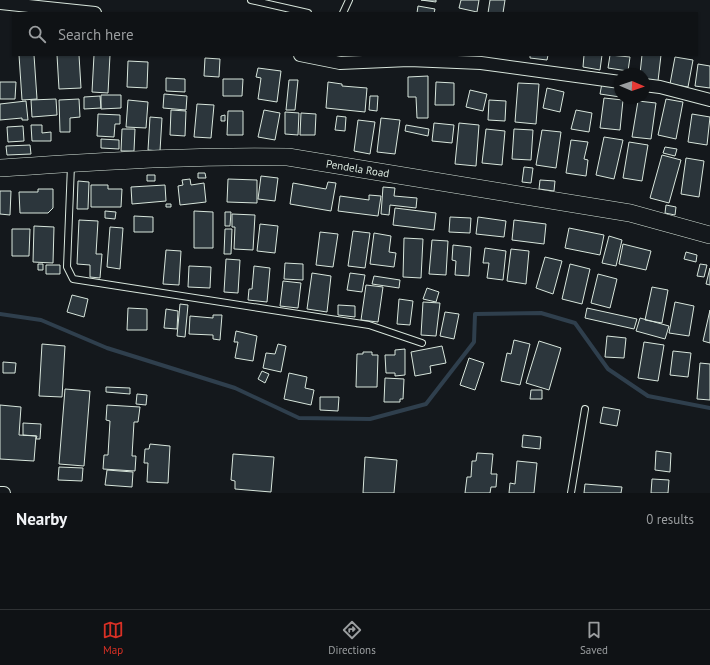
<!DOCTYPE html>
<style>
body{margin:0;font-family:"PT Sans",sans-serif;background:#1d2022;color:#f1f3f6}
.compass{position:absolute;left:614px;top:68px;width:36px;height:36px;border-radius:50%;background:#0f1215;box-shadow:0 1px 3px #0004;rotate:92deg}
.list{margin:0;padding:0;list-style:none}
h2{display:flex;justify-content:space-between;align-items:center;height:52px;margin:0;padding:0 16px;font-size:17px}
h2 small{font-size:13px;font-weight:400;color:#9b9ea0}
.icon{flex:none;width:22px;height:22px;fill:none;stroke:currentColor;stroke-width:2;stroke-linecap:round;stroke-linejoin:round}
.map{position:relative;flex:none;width:710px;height:493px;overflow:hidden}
.search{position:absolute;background:#0f1215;box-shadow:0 1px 3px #0004;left:12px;right:12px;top:12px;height:44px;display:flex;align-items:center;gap:10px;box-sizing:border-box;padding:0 14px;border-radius:0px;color:#9b9ea0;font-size:15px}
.sheet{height:116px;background:#0f1215}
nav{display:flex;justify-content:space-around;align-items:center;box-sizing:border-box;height:56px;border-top:1px solid #2f3234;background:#0f1215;font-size:11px;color:#9b9ea0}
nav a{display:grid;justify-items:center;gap:2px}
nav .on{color:#d93025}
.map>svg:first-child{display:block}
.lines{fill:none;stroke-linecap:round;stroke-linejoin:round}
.stream{stroke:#2f3f4d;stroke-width:4}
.building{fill:#2c363c;stroke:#d8e6dc}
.lane-casing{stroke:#d8e6dc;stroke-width:8}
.street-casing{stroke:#d8e6dc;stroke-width:14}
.secondary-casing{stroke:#d8e6dc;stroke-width:18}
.lane{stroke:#14181c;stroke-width:6}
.street{stroke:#14181c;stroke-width:12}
.secondary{stroke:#14181c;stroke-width:17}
.labels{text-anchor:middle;stroke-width:3;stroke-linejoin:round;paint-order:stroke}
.street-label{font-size:11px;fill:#d8e6dc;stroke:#14181c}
</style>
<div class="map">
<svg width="710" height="493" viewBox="0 0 710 493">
<rect width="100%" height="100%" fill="#14181c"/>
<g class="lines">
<path class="stream" d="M0,314L41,320L107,348L235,388L299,418L370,419L426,404L474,342L475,314L541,313L575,323L608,369L648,396L710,408"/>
</g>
<path class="building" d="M421,0H436V2Z
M461,0H479L477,12L459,8Z
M490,0H505L503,13H488Z
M418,6L435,9L434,13H417Z
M19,55H34L37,99L22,100Z
M57,55H79L81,88L59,89Z
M94,55H110L108,93L92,92Z
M530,55H548L547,60L530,58Z
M584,55H602L600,70L583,67Z
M610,55L630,57L628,71L608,68Z
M642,55H661L658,81L644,79V74H640Z
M675,57L693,60L688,87L670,84Z
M205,58L220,59L219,77L204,76Z
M128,61L148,62L147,88L127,87Z
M698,64L710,66V88L695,86Z
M258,68L281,71L277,102L258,99L261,78L256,77Z
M428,76V118H417L416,97H408V77Z
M166,78L185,79V92L166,91Z
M223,79H243L242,96H223Z
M289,80H298L295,110H286Z
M0,82H16L15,99H0Z
M328,82L342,84V86L367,88L365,112L326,108Z
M436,82L454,83V105H435Z
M518,83L539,84L536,124L515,122Z
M602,83L620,86V97L600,94Z
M547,88L564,92L560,112L543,108Z
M470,90L487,94L483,111L466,107Z
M164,94L187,96L186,110L163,108Z
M101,95H121V108L101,109Z
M100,96L101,108L84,109V97Z
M370,96H378L377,111L369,110Z
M604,98L623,100L620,130L600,128Z
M56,99L57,115L32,117L31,100Z
M79,99L80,117L70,118V132H60L59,100Z
M666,99L683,102L676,139L658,135Z
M128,100L148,102L146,128L126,127Z
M489,100L506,101L505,121L488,120Z
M26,101L28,120H22V118L0,120V104Z
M638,101L656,103L651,139L632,137Z
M197,104L214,105L211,138L194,137Z
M171,110L186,111L185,136L170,135Z
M264,110L280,113L275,140L258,137Z
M576,110L592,113L589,132L571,129Z
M228,111H243V135H227Z
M285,112L299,113L298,135L285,134Z
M301,113L316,114L315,135H300Z
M98,114L120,115V124H115L114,137L97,136Z
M692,114L710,117L707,145L688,142Z
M225,115V121H221V116Z
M337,116L346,117L345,131L335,130Z
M150,117L162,118L160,151L148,150Z
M381,118L400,120L395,154L377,152Z
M358,120L375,122L370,154L354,151Z
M434,123L454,125L452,143L432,141Z
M459,123L479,125L476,166L455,164Z
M31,125H42V133L51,132V141H32Z
M406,125L429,129L428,136L405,131Z
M23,126L24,141L8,142L7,127Z
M122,129H135L134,151H121Z
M486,129L505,131L502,165L482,163Z
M514,129L533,130L531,160L512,159Z
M542,130L561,132L556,168L536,165Z
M604,137L623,140L614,179L596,175Z
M101,139L119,140V149L101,148Z
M571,140L588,142L584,159L588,160L586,176L566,173Z
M629,142L648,145L642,181L623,178Z
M30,145L31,154L7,155L6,146Z
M665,147L677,149L675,156L663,153Z
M662,155L681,160L669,203L650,198Z
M686,158L704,161L699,197L681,194Z
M524,167L533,168L531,183L522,182Z
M198,173H205L206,178H198Z
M147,175H155V181H147Z
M261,176L278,178L275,201L258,199Z
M190,179L191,185L204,183L206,202L180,205L178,186L183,185L182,180Z
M228,179L257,180V203L227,202Z
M540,180L555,181L554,191L539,189Z
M78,181L89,182L88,209H77Z
M328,182L336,183L331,211L290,204L293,183L326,189Z
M91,185H108V189H122L121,207H91Z
M165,185L166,201L132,204L131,187Z
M383,187L395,188L394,196L417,198L416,208L390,205L389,215L381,214Z
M38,189H53V208L48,213H20L19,192H38Z
M0,191H11L10,215L0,214Z
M369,195L381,196L378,216L338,211L340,196L369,200Z
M166,204H171V207H166Z
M666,205L676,207L675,215L665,213Z
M395,208L436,213L434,230L393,225Z
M105,211L116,212L115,219L105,218Z
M194,211L213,212V248H194Z
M225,212H231L230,226H225Z
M232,214L255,215L253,250L234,249L235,227H232Z
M134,216L153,217V232H134Z
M450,217L471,218L470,233L449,232Z
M478,217L506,221L504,237L476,234Z
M79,220L98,221L96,254H102L100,278L90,277V265L77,264Z
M514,220L546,224L544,244L512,240Z
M260,224L278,226L275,253L257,251Z
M34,226L54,227L53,263L33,262Z
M110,227L123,228L120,269L107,267Z
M569,228L604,235L600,255L565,248Z
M12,229H30L29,256H12Z
M225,229H232L231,254H224Z
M353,231L370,233L365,268L348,266Z
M320,232L338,234L333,267L316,265Z
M374,233L391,236L389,252L396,253L394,267L370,264Z
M609,236L622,240L616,266L602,263Z
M404,238L423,239L421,278L403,277Z
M432,240L448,241L446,275L429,274Z
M623,244L651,251L646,270L619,264Z
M453,245L471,247L469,276L455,275L456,261L452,260Z
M485,248L506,251L503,280L487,278L489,263H483Z
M511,249L529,251L526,284L507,281Z
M166,250L181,251L179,285L163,284Z
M686,252L697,255L696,262L684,259Z
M545,257L562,261L553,294L536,288Z
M226,259L240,260L238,293L224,292Z
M285,263L303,264V280L284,279Z
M38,264H43V270H38Z
M570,264L590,269L582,304L562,299Z
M700,264L707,265L704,277L697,276Z
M46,265H60V274H46Z
M189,266L211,267L210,288L188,287Z
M254,266L270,268L267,302L248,300L249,289H252Z
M710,268V285L706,284Z
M312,273L331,276L327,312L307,309Z
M350,273L365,275L362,292L347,290Z
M598,274L617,279L610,308L591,303Z
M374,276L400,280L399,288L372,284Z
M283,281L301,283L298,308L280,306Z
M366,285L383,287L378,322L361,320Z
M652,287L668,290L662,323L645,320Z
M427,288L439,292L436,302L423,299Z
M72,295L88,299L84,317L67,312Z
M399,299L413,301L410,325L397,324Z
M423,302L440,303L436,336L421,335Z
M675,302L694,306L689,336L669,333Z
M180,304L188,305L185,337L177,336Z
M338,305L355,306V317L338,315Z
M128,308L147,309V330H127Z
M587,308L637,319L634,329L585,318Z
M166,309L178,311L177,329L164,328Z
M710,310V343L703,341Z
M445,312L459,314L454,339L440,336Z
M213,315H222L220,340L213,339V335L189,334L190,316L213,318Z
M640,318L669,326L665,339L636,331Z
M236,331L257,336L253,361L235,358L238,342H234Z
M607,336L626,338L624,358L605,357Z
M514,340L530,344L520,385L501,381L507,353L511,354Z
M539,341L561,348L549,390L526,383Z
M644,342L664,345L658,381L638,378Z
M42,344L65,346L62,397L39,396Z
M278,344L286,346L281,372L263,368L266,353L275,354Z
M442,346L446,363L430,366L431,373L415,376L411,352Z
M405,349V375L395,376V373H386L385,355H395V350Z
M673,351L691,353L688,377L670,375Z
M363,352H372V355H378L377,387H356L357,354H363Z
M469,358L484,363L475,390L460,385Z
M3,362L16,363L15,373H3Z
M700,363L710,364V400L697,399Z
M262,371L269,374L265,383L258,379Z
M289,373L307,377L305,388L314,390L311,405L284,399Z
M385,378L404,379L403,399H400V402H384Z
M106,387L130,388V394L106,392Z
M65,389L90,391L84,466L59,464Z
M531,390H542V399H530Z
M137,394L147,395L146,405L136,404Z
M320,397H339L338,411L320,410Z
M0,405L21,407L19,435L36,436L34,461L0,459Z
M107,405L140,407L138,422H134L132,456H136L135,471L103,469L104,455H108L110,421L106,420Z
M603,407L620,410L617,426L600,423Z
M23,423L41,424L40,439H36L37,436L23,435Z
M523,435L541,437L540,449L522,447Z
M150,444L170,446L168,483L147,482L148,463H144L145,449H149Z
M656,451L671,453L670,472L655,470Z
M477,453L493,454L491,474H497L496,487H491L490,493H465L467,477H471L472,461H476Z
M233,454L274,457L271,492L235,489V481L231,480Z
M365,457L397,460L394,493H363Z
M517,461L537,463L534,493H509L510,483L515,484Z
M59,467L83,468L82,481L58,480Z
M107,470L133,472L132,487L105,485Z
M652,479L669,480L668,493H651Z
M585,484L622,487L621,493H584Z"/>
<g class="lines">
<g class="lane-casing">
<path id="lane" d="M251,0L308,13
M343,13L349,0
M71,165L67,267L73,279L369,325L422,343
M571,493L585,409"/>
</g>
<g class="street-casing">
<path id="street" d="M0,3L95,13
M300,55L340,63L409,60L481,63L620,82
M644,85L660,87L710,100
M0,493H4"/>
</g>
<g class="secondary-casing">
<g id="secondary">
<path id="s1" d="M0,168C96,162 192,155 288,157L630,213L710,235"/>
</g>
</g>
<use href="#lane" class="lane"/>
<use href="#street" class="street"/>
<use href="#secondary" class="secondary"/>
</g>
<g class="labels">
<g class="street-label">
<text dy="4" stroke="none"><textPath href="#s1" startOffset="359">Pendela Road</textPath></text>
</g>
</g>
</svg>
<svg class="compass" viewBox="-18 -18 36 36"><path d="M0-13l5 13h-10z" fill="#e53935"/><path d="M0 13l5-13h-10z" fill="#9b9ea0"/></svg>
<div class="search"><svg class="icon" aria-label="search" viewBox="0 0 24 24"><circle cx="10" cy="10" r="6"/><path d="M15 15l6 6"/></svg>Search here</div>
</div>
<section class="sheet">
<h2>Nearby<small>0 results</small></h2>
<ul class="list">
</ul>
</section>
<nav>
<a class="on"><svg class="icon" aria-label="map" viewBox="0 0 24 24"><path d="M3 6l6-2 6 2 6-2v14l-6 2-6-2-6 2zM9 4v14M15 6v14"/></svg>Map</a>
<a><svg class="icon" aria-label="directions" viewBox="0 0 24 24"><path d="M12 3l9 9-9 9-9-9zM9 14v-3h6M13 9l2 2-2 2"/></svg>Directions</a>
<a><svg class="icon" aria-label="saved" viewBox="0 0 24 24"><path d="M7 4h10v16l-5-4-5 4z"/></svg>Saved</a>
</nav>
